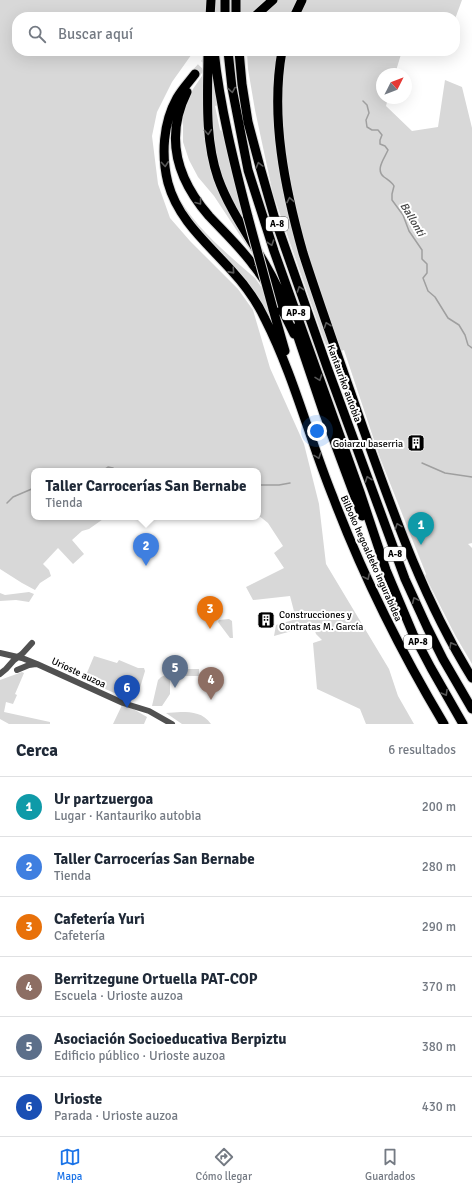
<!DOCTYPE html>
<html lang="es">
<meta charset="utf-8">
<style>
body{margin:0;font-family:Signika,sans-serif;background:#f6f6f7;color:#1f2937}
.compass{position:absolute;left:376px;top:68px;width:36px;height:36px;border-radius:50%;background:#fff;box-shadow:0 4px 16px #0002;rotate:48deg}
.you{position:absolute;left:317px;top:431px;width:14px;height:14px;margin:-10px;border:3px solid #fff;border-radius:50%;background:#1a73e8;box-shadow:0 0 0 6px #1a73e833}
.badge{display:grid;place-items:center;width:26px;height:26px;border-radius:50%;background:#1a73e8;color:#fff;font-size:13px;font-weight:700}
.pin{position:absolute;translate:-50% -33px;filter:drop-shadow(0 1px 2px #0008)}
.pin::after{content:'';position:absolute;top:21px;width:14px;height:12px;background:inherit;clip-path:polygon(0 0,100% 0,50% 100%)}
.popup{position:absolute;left:31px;top:468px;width:230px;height:52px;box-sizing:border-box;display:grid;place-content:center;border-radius:8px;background:#fff;filter:drop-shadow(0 1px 3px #0005);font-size:13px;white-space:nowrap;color:#747a83}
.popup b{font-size:15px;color:#1f2937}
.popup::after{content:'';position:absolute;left:50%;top:100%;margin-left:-8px;border:8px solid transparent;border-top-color:#fff}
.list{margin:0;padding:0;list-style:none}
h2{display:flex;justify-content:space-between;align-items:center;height:52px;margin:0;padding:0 16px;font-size:17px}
h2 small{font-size:13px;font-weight:400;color:#747a83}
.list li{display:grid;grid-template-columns:26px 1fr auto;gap:12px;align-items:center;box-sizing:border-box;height:60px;padding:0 16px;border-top:1px solid #e0e1e3}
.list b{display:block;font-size:15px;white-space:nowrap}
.list p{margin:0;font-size:13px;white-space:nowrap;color:#747a83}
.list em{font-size:13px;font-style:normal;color:#747a83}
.icon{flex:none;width:22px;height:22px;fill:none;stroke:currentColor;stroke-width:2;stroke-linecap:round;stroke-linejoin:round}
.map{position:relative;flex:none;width:472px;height:724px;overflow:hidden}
.search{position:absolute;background:#fff;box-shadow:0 4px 16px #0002;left:12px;right:12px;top:12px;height:44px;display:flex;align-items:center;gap:10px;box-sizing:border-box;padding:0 14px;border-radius:16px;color:#747a83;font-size:15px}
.sheet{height:412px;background:#fff}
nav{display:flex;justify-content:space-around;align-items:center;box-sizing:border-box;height:56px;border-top:1px solid #e0e1e3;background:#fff;font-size:11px;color:#747a83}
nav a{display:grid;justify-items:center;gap:2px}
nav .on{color:#1a73e8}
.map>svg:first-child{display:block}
.green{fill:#d8d8d8}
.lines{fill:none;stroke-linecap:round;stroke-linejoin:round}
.stream{stroke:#9f9f9f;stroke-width:1.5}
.highway-tunnel{stroke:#d9d9d9;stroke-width:9;stroke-dasharray:9 4.5;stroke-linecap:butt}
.highway-casing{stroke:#dbdbdb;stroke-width:11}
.minor{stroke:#515151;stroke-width:6}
.highway{stroke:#000;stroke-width:9}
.highway-bridge-casing{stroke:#dbdbdb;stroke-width:11;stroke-linecap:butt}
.highway-bridge{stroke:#000;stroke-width:9}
.oneway{stroke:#595959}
.labels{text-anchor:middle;stroke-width:4;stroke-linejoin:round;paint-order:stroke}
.shield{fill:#fff;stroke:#4c4c4c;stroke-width:1}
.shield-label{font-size:9px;font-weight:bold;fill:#000}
.street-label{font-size:10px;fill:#000;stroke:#fff}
.poi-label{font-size:10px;fill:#000;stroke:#fff;text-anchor:end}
.water-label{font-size:11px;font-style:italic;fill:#404040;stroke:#fff}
</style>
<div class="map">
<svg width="472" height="724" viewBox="0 0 472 724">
<rect width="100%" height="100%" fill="#fff"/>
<path class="green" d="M0,0H462L455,19V17H17V51H194L172,82L157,112L152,136L158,184L170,218L190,241L238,289L253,310L270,368L304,444L319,504L326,564L389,669L398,696L414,724H366L360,709L317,689L313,643L322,640L316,634L313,625L274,636L276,625L296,619L290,596L253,600L246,587L284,568L274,553L283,546L268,523L258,515V471H34V517H106L89,529L82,531L72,540L84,554L73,564L58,548L43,564L49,570L51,576L40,583L35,590L22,583L0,569Z
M247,51H402L395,74H382V98H388L386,106L412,131L438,127L445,80L462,87L472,128V543L468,544L472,548V664L455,635L425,576L426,574L380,458L344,350L332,354L328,350L322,335L273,194L255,110L248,69Z
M213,69L218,105L215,106L220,130L224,133L248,227C241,217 234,207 229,196C210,155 210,113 213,69Z
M204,73L208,154L254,250L255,258L214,196L198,177L189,160L183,142V110L193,89Z
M174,189C192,225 225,252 255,278L262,288L273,327L215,247L185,213Z
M29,592L34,594L29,602L16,600L0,601V593L5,595Z
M229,619L232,621L233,638H230L218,622L219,620Z
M94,656L117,663L119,660L138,668H144L145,671L139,691H137V696L127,694L124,697L84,680Z
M182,669H199V676H182Z
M22,672L24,673L15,694L17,695L13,704L6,702L4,712L50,722V724H9L0,719V680Z
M170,673V694L162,706H152L158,680L161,677Z
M123,703L147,717L144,724H113Z
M181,712C193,712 203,713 211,724H182L166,713Z"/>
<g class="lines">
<path class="stream" d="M363,101L367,105L369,113L366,120L367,127L372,130H378L382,135L380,140V144L385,146L388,150C384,159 375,170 384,177C388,180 392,182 394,186L392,194V200L403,215L409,231L422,250V259L427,264V273L423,278L428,291L435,297L448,318L459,325L465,335L468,345L472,348
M422,463L445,473L472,477
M89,471L105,469L108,467L113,468L115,471
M258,485H279L290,483
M7,503L13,497L34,488"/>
<path class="highway-tunnel" d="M195,74L212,56"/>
<g class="highway-casing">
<path id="highway" d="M210,17L211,0
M225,17V0
M236,17V0
M254,17L273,0
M294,17L302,0
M208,51C208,93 204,137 218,178C229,209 249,236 265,264C275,281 283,298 290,316
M214,51C220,107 234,163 248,217
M228,51L232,88L248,170L274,251L360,492L386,570L413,634L431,668L463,724
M239,51L242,84L248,122L260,167L274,216L327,367L405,579L427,627L443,659L472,709
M282,51C270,117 285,189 303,253C322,312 343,370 363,428C394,515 423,599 472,678
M195,74C189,82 182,89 177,98C163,123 161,155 168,183C178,220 208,244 232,271C245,285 257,302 265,319C294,376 309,438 333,497C363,576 401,652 444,724
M187,92C164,138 177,179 209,216C224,232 241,248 254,266C269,285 284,312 294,334
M273,309L285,351
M295,328L324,414L362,516"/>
</g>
<path class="minor" d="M0,653L22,658L37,664L123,703L149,711L172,724
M17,670L29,665L36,664
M0,674L6,669L14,660L22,654L32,643"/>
<use href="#highway" class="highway"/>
<g class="highway-bridge-casing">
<path id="highway-bridge" d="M248,217L273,309"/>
</g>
<use href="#highway-bridge" class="highway-bridge"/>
</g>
<defs><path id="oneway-chevron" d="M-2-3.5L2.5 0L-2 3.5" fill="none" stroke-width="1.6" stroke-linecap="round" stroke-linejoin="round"/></defs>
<g class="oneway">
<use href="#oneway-chevron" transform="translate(232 90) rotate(81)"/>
<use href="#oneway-chevron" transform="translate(208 132) rotate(85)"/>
<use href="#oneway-chevron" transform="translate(165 164) rotate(85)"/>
<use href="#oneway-chevron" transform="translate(259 165) rotate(-105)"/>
<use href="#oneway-chevron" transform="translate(290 200) rotate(-101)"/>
<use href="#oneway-chevron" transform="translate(199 202) rotate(53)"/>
<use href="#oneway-chevron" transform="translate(271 243) rotate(71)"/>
<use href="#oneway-chevron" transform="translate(232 271) rotate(48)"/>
<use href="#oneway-chevron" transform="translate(300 289) rotate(-109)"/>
<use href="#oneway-chevron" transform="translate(327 325) rotate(-109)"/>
<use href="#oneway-chevron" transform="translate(319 378) rotate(70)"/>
<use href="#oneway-chevron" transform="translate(318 456) rotate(70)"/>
<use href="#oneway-chevron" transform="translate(368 479) rotate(-109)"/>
<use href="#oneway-chevron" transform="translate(398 526) rotate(-110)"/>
<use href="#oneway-chevron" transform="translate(367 577) rotate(65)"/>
<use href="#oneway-chevron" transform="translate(415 600) rotate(-114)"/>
<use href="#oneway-chevron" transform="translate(452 645) rotate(-119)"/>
<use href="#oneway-chevron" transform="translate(445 693) rotate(60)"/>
</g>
<defs>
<g id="building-square" transform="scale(0.9)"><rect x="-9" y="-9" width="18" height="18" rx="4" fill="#000" stroke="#fff"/><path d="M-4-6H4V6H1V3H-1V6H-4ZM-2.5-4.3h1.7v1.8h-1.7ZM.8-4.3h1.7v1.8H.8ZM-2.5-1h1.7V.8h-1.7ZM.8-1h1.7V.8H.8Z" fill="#fff"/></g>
</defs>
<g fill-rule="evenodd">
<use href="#building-square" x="416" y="443"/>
<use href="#building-square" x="266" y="620"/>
</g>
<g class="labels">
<g class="shield">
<rect x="266" y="217" width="22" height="14" rx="3"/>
<rect x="282" y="306" width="28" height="14" rx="3"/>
<rect x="384" y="547" width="22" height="14" rx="3"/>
<rect x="404" y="635" width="28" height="14" rx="3"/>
</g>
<g class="shield-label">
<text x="277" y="227">A-8</text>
<text x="296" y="316">AP-8</text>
<text x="395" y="557">A-8</text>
<text x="418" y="645">AP-8</text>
</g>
<g class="street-label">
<text transform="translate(345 383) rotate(70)" y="4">Kantauriko autobia</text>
<text transform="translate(372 558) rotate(66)" y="4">Bilboko hegoaldeko ingurabidea</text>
<text transform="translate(79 672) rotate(25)" y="4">Urioste auzoa</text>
</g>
<g class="poi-label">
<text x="403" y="447">Goiarzu baserria</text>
<text x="279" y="618" text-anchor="start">Construcciones y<tspan x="279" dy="12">Contratas M. García</tspan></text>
</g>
<g class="water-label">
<text transform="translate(413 219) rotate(59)" y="4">Ballonti</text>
</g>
</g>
</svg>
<svg class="compass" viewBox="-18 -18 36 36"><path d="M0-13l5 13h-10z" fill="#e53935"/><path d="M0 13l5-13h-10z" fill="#747a83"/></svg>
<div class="you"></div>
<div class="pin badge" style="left:421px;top:545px;background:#0f9aa8">1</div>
<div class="pin badge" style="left:146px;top:566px;background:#3f7fe0">2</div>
<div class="popup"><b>Taller Carrocerías San Bernabe</b>Tienda</div>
<div class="pin badge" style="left:210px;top:629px;background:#e8710a">3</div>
<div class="pin badge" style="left:211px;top:700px;background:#8d6e63">4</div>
<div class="pin badge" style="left:175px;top:688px;background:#5c6f8a">5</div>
<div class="pin badge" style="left:127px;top:708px;background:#1a4fb4">6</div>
<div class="search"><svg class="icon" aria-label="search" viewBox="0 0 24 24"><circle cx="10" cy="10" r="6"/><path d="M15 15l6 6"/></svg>Buscar aquí</div>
</div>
<section class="sheet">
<h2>Cerca<small>6 resultados</small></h2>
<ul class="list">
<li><span class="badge" style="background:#0f9aa8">1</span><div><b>Ur partzuergoa</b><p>Lugar · Kantauriko autobia</p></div><em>200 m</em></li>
<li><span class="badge" style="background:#3f7fe0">2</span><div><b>Taller Carrocerías San Bernabe</b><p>Tienda</p></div><em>280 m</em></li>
<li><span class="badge" style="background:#e8710a">3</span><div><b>Cafetería Yuri</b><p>Cafetería</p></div><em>290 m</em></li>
<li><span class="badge" style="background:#8d6e63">4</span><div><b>Berritzegune Ortuella PAT-COP</b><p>Escuela · Urioste auzoa</p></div><em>370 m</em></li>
<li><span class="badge" style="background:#5c6f8a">5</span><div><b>Asociación Socioeducativa Berpiztu</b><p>Edificio público · Urioste auzoa</p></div><em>380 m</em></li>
<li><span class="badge" style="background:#1a4fb4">6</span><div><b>Urioste</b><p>Parada · Urioste auzoa</p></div><em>430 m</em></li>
</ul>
</section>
<nav>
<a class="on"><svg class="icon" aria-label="map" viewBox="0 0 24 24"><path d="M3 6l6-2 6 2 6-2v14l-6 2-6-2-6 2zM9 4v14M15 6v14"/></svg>Mapa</a>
<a><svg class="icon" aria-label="directions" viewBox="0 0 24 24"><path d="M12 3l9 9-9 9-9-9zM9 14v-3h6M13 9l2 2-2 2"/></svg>Cómo llegar</a>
<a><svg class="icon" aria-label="saved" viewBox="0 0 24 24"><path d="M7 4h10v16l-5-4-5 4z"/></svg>Guardados</a>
</nav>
